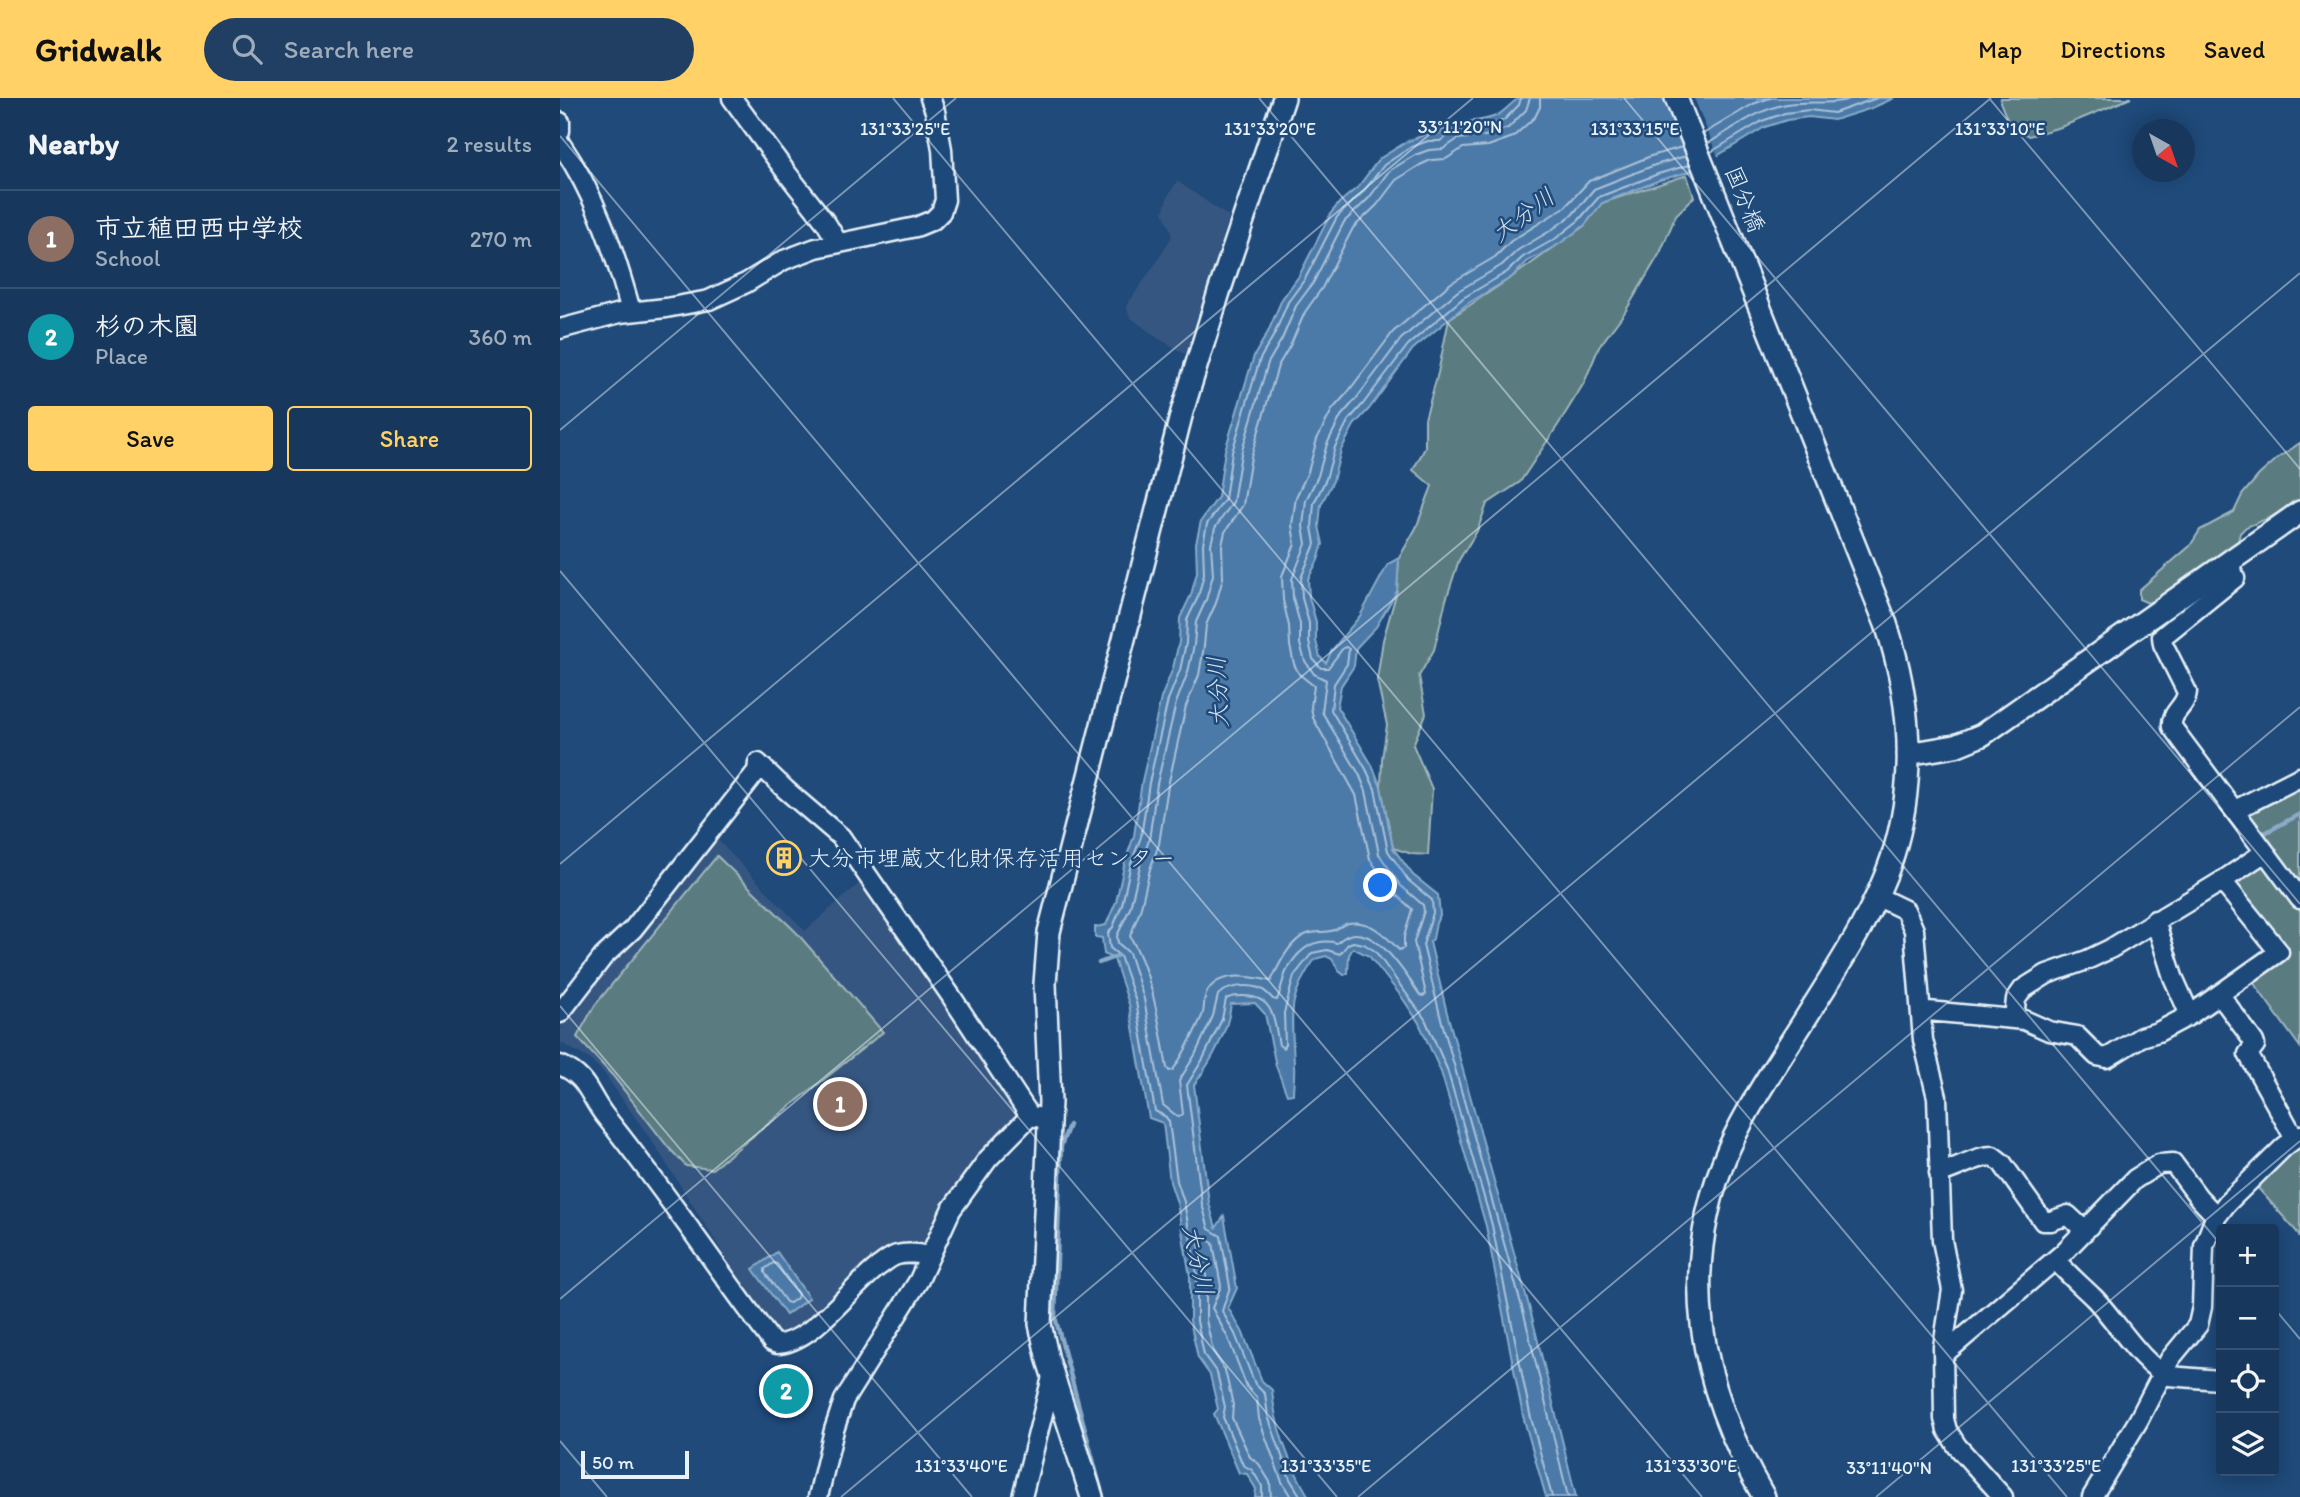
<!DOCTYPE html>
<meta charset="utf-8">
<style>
body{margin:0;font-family:Itim,"Klee One",sans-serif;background:#203f62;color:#f1f3f6}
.controls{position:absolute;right:21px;bottom:21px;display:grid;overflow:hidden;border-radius:7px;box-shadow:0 4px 18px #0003}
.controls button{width:63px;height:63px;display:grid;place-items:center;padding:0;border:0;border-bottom:2px solid #365272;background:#17385c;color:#f1f3f6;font:35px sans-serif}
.compass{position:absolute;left:1572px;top:21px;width:63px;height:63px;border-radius:50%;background:#17385c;box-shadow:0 4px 18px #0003;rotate:140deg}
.scale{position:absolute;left:21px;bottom:18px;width:108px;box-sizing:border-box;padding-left:7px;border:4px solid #e8f1f8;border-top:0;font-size:19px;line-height:24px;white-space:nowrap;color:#e8f1f8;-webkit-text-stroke:5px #1f4a7a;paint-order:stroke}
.you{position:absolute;left:821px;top:788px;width:24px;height:24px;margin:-18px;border:5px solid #fff;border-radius:50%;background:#1a73e8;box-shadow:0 0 0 10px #1a73e833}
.badge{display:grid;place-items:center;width:46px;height:46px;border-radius:50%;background:#ffd166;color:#fff;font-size:23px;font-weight:700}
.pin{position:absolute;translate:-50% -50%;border:4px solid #fff;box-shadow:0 2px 7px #0006}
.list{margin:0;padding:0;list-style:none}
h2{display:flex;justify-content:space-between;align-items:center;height:91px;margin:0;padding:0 28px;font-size:30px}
h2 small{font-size:23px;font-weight:400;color:#9eacbb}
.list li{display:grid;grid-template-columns:46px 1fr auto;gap:21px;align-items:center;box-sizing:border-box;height:98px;padding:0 28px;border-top:2px solid #365272}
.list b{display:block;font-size:26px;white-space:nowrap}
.list p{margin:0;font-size:23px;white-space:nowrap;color:#9eacbb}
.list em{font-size:23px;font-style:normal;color:#9eacbb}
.actions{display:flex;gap:14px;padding:21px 28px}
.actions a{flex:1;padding:16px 0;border:2px solid #ffd166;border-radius:7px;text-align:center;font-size:24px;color:#ffd166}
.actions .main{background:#ffd166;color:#111}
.icon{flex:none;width:38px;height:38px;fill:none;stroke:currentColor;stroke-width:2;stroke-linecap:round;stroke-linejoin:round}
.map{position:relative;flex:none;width:1740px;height:1399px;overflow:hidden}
header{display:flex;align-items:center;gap:42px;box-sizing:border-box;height:98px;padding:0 35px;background:#ffd166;color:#111}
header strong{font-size:33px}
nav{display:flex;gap:38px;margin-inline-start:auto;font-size:24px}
.search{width:490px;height:63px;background:#203f62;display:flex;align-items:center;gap:18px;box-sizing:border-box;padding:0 24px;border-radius:38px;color:#9eacbb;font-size:26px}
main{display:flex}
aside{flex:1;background:#17385c}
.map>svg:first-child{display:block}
.built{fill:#365780}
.green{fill:#5a7b80;stroke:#a1b6bc;stroke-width:2}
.water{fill:#4c7aa8;stroke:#8aaac8;stroke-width:2}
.pier{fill:#1f4a7a}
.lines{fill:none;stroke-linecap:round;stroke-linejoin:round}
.shore{stroke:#aac1d8;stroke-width:2}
.stream{stroke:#8aaac8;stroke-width:4.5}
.minor-casing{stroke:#e8f1f8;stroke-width:23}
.tertiary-casing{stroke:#e8f1f8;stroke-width:26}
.minor{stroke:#1f4a7a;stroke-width:18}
.tertiary{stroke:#1f4a7a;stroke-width:21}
.ticks{fill:none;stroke:#e8f1f8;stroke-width:2;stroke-opacity:0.45}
.labels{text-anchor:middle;stroke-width:5;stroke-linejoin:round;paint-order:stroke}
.street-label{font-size:23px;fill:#e8f1f8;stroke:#1f4a7a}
.poi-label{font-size:23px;fill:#e8f1f8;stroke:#1f4a7a;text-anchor:start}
.water-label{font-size:24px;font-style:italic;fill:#d1dfec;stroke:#1f4a7a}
.ticks-label{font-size:18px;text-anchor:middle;fill:#e8f1f8;stroke:#1f4a7a;stroke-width:5;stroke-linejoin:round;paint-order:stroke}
</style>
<header>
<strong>Gridwalk</strong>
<div class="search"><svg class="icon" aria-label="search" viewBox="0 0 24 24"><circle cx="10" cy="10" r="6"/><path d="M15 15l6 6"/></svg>Search here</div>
<nav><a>Map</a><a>Directions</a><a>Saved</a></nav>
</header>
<main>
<aside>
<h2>Nearby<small>2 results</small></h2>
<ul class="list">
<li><span class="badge" style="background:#8d6e63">1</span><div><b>市立稙田西中学校</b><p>School</p></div><em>270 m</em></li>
<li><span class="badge" style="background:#0f9aa8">2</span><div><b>杉の木園</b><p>Place</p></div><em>360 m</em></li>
</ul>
<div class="actions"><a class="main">Save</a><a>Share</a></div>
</aside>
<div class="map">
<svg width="1740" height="1399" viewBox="0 0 1740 1399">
<rect width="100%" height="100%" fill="#1f4a7a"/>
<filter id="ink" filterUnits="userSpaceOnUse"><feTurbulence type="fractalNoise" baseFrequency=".0143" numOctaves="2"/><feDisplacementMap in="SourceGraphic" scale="14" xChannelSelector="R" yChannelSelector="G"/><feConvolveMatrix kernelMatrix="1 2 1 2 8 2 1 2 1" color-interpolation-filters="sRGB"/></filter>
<g filter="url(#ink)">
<path class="built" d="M617,83L669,119L625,256L596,239L570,219L566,208L596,165L611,140V133L603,114L608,98Z
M153,737L245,833L302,783L378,891L459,1016L432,1044L419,1061L365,1152L334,1148L302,1172L261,1213L240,1230L217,1240L94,1046L43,974L31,962L0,944V932L4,919Z"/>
<path class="green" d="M1441,0H1571L1501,29L1469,38L1449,26L1440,4Z
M1127,77L1134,99L1116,117L1100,155L1065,214L1039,249L1024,285L998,327L960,384L927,406L917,433L899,462L886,502L874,552L859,578L866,616L853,647L872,691L868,757L852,756L833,750L821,689L822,661L827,627L817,582L823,542L837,493L839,460L856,430L872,388L853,372L865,350V321L878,275L889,221L952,179L1024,128L1042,105Z
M1740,345V403L1724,414L1686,429L1680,435L1677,447L1601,499L1588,505L1579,501V492L1630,448L1640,432L1674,414L1682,397L1699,377L1718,360Z
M1740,682V790L1687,714Z
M157,758L236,834L323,934L152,1071L126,1068L108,1049L53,978L17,939L35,907Z
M1703,758L1740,808V949L1690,880L1723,854L1666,783Z
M1740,1044V1140L1737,1134L1697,1089L1704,1074Z"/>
<path class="water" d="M959,0H1334L1312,10L1274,22L1249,19L1227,22L1205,29L1132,73L1100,82L1042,105L1024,128L999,146L967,164L952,179L907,206L853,251L809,311L794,327L781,352L773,383L761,407L759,428L763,446L758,462L748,481L749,499L756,524V543L760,559L766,565L772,552L800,518L828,466L839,460L837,493L816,529L796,550L794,568L781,588L777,609L812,667L821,689L833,750L853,777L878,797L880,817L876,825L873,841L870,844L887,915L972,1219L1016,1399H986L963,1318L926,1128L881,974L859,925L841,898L809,858L793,850L789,857L788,875L784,877L779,873L772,861L766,858L755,861C724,904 733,920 734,968C735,977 733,987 733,996L727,997L716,968L705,916L695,905L671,906C668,934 650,965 634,987L649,1105L656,1130L664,1118L677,1190L668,1210L682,1233L702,1283L712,1292C715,1329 730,1367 749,1399H695L696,1391L687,1376L679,1375L654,1316L658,1311L650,1277L638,1260L630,1223V1178L617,1105L610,1084L603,1025L589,1020L569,906L554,861L544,856L542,840L535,839V829L546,827L556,804L565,763L574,738L582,683L601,600L613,570L619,544L620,520L631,497L637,474L636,445L641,423L658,399L665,352L694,258L708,234L722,201L739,178L771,115L780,104L798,89L819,61L848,43L867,36H878C902,17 911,28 936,18C944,14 951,5 959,0Z
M217,1154L249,1200L226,1217L193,1171Z"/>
<path class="pier" d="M1106,0H1134L1159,61L1135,75Z"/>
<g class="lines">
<path class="shore" d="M970,0L966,12L948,30L925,38L898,41L883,51L869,52L855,57L829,73L809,100L784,124L753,185L736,208L722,241L708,265L681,356L673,404L655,430L651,446L653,477L646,502L636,524L634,547L628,574L616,605L597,686L589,742L580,768L570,810L557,838L558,845L569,855L584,901L603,1007L618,1019L623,1016L619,983L635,957L653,918L658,897C667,888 687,886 699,890C705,892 709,897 713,901L717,902C721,893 722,883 726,874C737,853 753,839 777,845C808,813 844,874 860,897L863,898L866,896L854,844L864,813L863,807L840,787L819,756L806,693L799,676L762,614L766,582L754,576L745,563L740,546V526L733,500L732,481L746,446L743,428L746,402L758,378L767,346L781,318L796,301L841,241L898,193L942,167L958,152L990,133L1012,117L1034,91L1095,67L1126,58
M980,0V9L975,19L953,39L928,48L903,50L886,61L871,62L860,67L836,82L817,107L793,130L762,190L745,214L731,246L718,268L691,359L683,407L665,434L662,447L663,480L656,505L646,527L644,548L639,577L626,608L608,688L599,746L590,771L580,813L570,838C593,878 599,925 607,970L609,973L613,972C625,955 633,937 642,918C645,911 643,903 646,896C657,871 692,879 711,883C719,867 729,843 747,836C756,833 767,835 774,832C779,831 782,826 789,825C810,821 826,838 839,852L844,850V839L852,811L832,793L810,761L796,697L753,620L751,609L754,588L739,576L734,566L730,548L729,528L723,502L722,478L735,446L732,427L736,399L748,374L757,341L772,312L788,294L833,234L891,185L935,159L951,143L1005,109L1029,83L1091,58L1122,49
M1143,36L1193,6L1210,0
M1147,46C1172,31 1198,11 1227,6C1251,2 1270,8 1293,0
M1151,54L1202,23L1225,15L1249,12L1274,15L1317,0
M213,1165L217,1166L238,1196L237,1200L230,1205L226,1204L205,1175V1171Z
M702,1399V1388L692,1372L683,1367L663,1319L665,1309L657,1275L644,1257L637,1223V1177L624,1104L617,1083L609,1024L606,1019L595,1013L576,904L560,858L550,850L548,835L553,829L562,807L571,765L581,739L589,685L608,602L620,572L626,545L627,522L638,499L644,476L643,446L647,426L665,401L672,354L700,261L714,237L728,204L745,181L777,119L803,94L824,67L851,49L868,43H880L894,33L905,30H924L944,22L959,7L961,0
M711,1399L710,1384L699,1366L690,1359L672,1320L673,1307L665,1272L653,1253L646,1222V1176L638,1142L641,1138L653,1145L661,1188L652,1210L668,1240L687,1289L697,1300L699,1321L722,1384L731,1399
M741,1399L730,1381L708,1318L705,1296L695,1286L675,1236L662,1213L670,1189L661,1138L649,1131L642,1106L627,987L643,961L662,921L666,901C672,898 676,898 683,898C715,898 714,923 719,947L723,950L725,946L724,915L734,878L752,855L767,852L780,856L788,846L793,844L804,846L815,853L865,921L887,971L932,1127L970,1316L992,1399
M1008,1399L965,1220L880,917L863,847L873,815L872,802L848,782L828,753L815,691L806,671L771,612L774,586L787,566L789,551L786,549L783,550L768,570H761L753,561L749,544V525L742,500L741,480L755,446L752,429L754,405L766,381L775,349L788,323L803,306L848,247L903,200L947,174L963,159L995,141L1018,123L1039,99L1098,76L1129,67"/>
<path class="stream" d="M1703,736L1740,716
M539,865L557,858
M509,1027L501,1048L495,1219L543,1399"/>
<g class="minor-casing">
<path id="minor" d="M172,0L226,74L266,125L278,145
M0,24V33
M0,45C35,95 55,155 71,213
M0,231L60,215L106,210L149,202L186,185L224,162L256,150L356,129L373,122L381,114L385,102L382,51L375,13L370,0
M1668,464L1675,480L1602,539L1603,546L1627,594C1626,609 1610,614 1612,629L1740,801
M1675,712L1740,679
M1316,798L1345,812L1354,832L1363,942L1377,999L1382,1142L1392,1192L1383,1249L1384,1321L1387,1332L1397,1348L1443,1399
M1595,822L1613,879L1630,917
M1660,897L1694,944L1695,947L1688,956L1735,1041
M1368,913L1464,922L1489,933L1517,938L1537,958L1547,960L1581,939L1598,934L1630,917L1719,854L1662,783
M0,915L43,859L73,831L85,816L197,673L198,665L226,692L281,739L391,898L470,1018L489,1021
M1454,921L1456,901L1463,891L1487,876L1527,862L1550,851L1662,783L1705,754
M0,967C29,980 27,995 45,1018C104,1091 156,1169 212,1244L217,1246C252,1245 291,1189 319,1168C325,1164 330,1159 337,1157C348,1154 359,1156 370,1158
M1379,1075C1397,1071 1415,1058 1433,1058L1442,1065L1483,1123H1491L1508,1117L1525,1133
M1496,1162C1508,1177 1521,1187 1534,1200C1555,1221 1583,1269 1609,1278L1659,1282
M1383,1257L1503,1155L1575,1081L1599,1066L1613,1065L1639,1100L1656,1118
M258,1399L274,1332L284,1302L359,1182L391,1112L428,1061L470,1018
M462,1399L493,1275
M1532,1399L1578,1323L1610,1261L1638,1227L1642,1209L1644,1148L1654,1122L1667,1105L1724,1049L1740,1037"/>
</g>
<g class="tertiary-casing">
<path id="tertiary" d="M1116,0L1326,526C1351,602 1357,683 1332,760C1313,817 1278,868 1247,918C1220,961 1190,1004 1169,1050C1116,1172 1139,1288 1204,1399
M1348,656L1395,648L1422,637L1740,414
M532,1399L488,1262L480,1226L490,1004L485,886L489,834L622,314L659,194L724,0"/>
</g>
<use href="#minor" class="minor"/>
<use href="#tertiary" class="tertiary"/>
</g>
</g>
<path class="ticks" d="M333,0L1507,1399M699,0L1661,1147M1064,0L1740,806M1429,0L1740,371M0,38L1142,1399M0,332L396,0M0,473L777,1399M0,766L913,0M0,908L412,1399M0,1201L1431,0M1714,1210L1740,1241M0,1343L47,1399M281,1399L1740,175M798,1399L1740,609M1316,1399L1740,1043"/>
<defs>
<g id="building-ring" transform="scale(1.75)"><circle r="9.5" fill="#1f4a7a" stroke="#ffd166" stroke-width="1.5"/><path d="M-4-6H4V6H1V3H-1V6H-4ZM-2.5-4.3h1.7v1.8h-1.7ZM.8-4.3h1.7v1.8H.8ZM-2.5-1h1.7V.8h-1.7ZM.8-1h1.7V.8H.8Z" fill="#ffd166"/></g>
</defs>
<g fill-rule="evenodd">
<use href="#building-ring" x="224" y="760"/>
</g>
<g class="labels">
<g class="street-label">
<text transform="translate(1185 101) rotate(68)" y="8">国分橋</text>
</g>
<g class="poi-label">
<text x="248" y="768">大分市埋蔵文化財保存活用センター</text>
</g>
<g class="water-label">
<text transform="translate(963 117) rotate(-37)" y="8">大分川</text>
<text transform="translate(658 594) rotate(-93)" y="8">大分川</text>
<text transform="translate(638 1162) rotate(78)" y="8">大分川</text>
</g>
</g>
<g class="ticks-label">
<text x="900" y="35">33°11'20"N</text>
<text x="345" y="37">131°33'25"E</text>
<text x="710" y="37">131°33'20"E</text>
<text x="1075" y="37">131°33'15"E</text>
<text x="1440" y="37">131°33'10"E</text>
<text x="401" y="1374">131°33'40"E</text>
<text x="766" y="1374">131°33'35"E</text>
<text x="1131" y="1374">131°33'30"E</text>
<text x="1496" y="1374">131°33'25"E</text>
<text x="1329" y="1376">33°11'40"N</text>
</g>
</svg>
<div class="controls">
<button>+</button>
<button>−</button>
<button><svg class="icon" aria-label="locate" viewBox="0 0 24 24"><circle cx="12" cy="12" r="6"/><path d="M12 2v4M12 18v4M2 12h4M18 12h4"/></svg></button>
<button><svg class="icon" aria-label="layers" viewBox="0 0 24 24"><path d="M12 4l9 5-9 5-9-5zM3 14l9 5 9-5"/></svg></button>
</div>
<svg class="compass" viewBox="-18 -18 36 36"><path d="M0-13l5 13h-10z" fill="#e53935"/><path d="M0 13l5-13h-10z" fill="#9eacbb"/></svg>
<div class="scale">50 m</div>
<div class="you"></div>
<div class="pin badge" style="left:280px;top:1006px;background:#8d6e63">1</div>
<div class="pin badge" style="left:226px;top:1293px;background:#0f9aa8">2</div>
</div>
</main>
